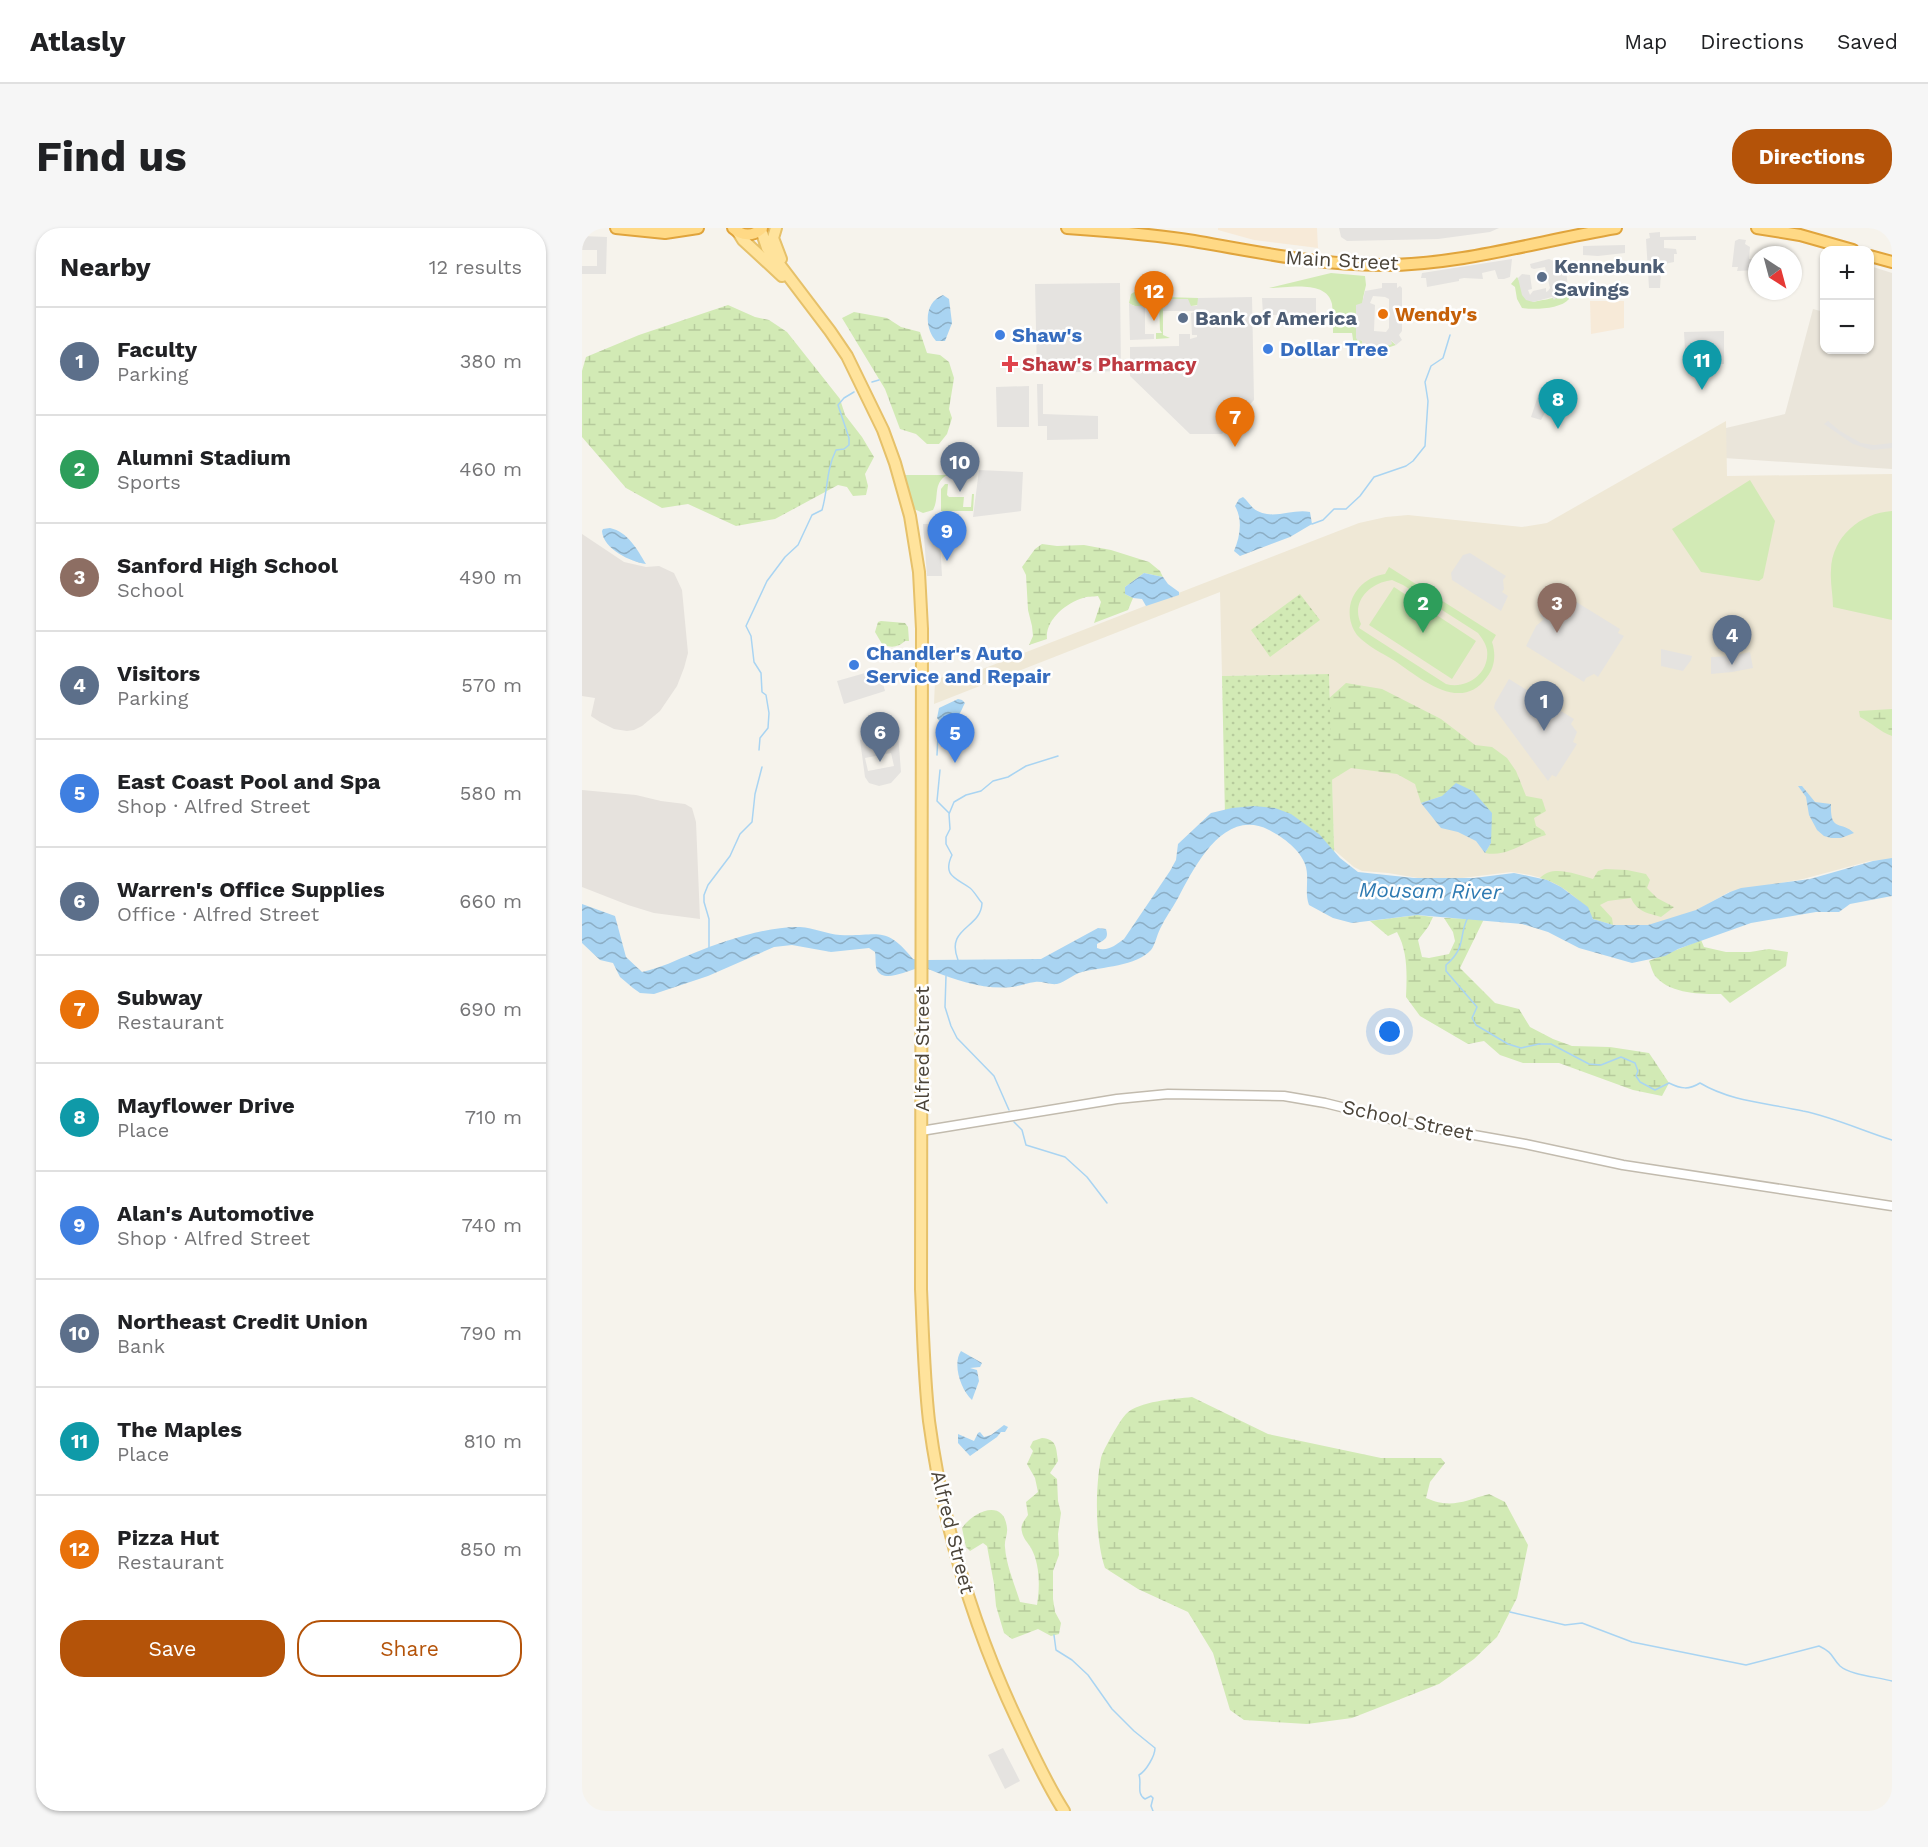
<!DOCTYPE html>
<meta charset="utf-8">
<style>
body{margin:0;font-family:"Work Sans",sans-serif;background:#f6f6f6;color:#202124}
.controls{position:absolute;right:18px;top:18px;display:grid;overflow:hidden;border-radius:12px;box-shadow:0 2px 4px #0004}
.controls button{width:54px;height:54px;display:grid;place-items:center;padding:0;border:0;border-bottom:2px solid #e0e0e0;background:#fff;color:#202124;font:30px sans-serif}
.compass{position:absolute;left:1166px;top:18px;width:54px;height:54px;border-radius:50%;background:#fff;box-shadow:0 2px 4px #0004;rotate:144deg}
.you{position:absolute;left:808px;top:804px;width:21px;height:21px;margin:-15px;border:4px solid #fff;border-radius:50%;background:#1a73e8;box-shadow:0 0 0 9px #1a73e833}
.badge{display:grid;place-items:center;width:39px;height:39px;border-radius:50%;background:#b45309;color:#fff;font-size:20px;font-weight:700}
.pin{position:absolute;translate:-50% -50px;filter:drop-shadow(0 2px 3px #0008)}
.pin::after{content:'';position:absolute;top:32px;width:21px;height:18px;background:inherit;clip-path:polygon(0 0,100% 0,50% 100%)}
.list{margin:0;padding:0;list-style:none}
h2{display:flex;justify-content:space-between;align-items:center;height:78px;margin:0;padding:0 24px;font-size:26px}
h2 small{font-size:20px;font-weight:400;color:#757577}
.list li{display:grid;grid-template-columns:39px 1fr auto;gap:18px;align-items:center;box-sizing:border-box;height:108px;padding:0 24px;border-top:2px solid #e0e0e0}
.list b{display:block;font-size:22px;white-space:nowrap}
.list p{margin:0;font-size:20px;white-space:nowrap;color:#757577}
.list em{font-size:20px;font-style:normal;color:#757577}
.actions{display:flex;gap:12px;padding:18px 24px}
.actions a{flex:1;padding:14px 0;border:2px solid #b45309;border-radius:24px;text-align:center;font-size:21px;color:#b45309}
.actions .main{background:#b45309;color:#fff}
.map{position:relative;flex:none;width:1310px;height:1583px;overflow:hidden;border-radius:24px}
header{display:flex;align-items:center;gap:36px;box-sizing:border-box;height:84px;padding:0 30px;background:#fff;border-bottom:2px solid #e0e0e0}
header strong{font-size:28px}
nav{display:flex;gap:33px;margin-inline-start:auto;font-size:21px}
.intro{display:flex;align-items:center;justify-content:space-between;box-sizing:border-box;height:144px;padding:0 36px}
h1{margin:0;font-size:42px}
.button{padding:15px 27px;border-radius:24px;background:#b45309;color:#fff;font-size:21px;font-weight:700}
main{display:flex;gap:36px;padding:0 36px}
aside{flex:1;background:#fff;border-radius:24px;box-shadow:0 2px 4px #0004}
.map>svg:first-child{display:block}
.residential{fill:#eae5da}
.commercial{fill:#f7ead8}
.industrial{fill:#e6e2dd}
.education{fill:#efe8d6}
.grass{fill:#d2eab5;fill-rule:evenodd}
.wetland{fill:url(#wetland-marsh)}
.park{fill:url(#park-dots)}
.parking{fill:#e5e3e0;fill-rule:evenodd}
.water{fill:url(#water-waves)}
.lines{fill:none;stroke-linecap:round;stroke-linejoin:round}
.stream{stroke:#a9d4f2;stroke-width:1.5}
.tertiary-casing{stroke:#c2bbae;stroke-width:11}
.primary-casing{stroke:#e6c16a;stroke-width:14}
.trunk-casing{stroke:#e0a43c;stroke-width:14}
.tertiary{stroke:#fff;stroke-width:8}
.primary{stroke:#ffe39c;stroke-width:10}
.trunk{stroke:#ffd985;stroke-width:10}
.service-dot{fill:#5c6f8a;stroke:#fff;stroke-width:2}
.food-dot{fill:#e8710a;stroke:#fff;stroke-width:2}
.shop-dot{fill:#3f7fe0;stroke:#fff;stroke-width:2}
.health-dot{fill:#e0444e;stroke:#fff;stroke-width:2}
.labels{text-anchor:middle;stroke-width:5;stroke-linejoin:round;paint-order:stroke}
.street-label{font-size:20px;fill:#4b4439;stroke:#fff}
.service-label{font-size:20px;font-weight:bold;fill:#4e5e75;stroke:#fff;text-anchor:start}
.food-label{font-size:20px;font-weight:bold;fill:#c56008;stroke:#fff;text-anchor:start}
.shop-label{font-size:20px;font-weight:bold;fill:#366cbe;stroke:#fff;text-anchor:start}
.health-label{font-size:20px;font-weight:bold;fill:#be3a42;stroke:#fff;text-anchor:start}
.water-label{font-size:21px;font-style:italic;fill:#2e7ab2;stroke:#fff}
</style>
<header>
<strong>Atlasly</strong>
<nav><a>Map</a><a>Directions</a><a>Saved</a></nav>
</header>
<div class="intro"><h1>Find us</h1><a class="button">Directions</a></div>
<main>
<aside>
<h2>Nearby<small>12 results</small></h2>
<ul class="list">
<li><span class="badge" style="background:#5c6f8a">1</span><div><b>Faculty</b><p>Parking</p></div><em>380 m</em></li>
<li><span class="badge" style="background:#2e9e5b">2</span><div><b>Alumni Stadium</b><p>Sports</p></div><em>460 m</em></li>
<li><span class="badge" style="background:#8d6e63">3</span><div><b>Sanford High School</b><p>School</p></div><em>490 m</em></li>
<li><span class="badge" style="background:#5c6f8a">4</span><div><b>Visitors</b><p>Parking</p></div><em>570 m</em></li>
<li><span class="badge" style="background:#3f7fe0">5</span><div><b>East Coast Pool and Spa</b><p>Shop · Alfred Street</p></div><em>580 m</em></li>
<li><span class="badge" style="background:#5c6f8a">6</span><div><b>Warren's Office Supplies</b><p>Office · Alfred Street</p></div><em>660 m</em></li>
<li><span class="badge" style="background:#e8710a">7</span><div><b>Subway</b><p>Restaurant</p></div><em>690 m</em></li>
<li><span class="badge" style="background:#0f9aa8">8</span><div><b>Mayflower Drive</b><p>Place</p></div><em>710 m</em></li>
<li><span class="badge" style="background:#3f7fe0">9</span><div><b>Alan's Automotive</b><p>Shop · Alfred Street</p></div><em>740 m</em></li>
<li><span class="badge" style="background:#5c6f8a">10</span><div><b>Northeast Credit Union</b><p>Bank</p></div><em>790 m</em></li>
<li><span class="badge" style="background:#0f9aa8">11</span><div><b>The Maples</b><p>Place</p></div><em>810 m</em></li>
<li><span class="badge" style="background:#e8710a">12</span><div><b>Pizza Hut</b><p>Restaurant</p></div><em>850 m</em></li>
</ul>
<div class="actions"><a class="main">Save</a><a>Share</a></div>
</aside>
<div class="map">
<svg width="1310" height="1583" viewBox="0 0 1310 1583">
<defs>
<pattern id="wetland-marsh" width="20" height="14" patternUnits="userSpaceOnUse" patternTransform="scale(1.5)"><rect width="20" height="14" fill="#d2eab5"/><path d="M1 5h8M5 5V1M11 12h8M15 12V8" fill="none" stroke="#b6ca9c"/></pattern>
<pattern id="park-dots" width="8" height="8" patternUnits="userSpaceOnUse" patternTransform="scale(1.5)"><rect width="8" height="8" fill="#d2eab5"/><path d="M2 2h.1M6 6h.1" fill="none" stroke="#b6ca9c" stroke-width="1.8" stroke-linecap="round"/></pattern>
<pattern id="water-waves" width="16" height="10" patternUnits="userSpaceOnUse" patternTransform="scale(1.5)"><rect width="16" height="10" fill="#a9d4f2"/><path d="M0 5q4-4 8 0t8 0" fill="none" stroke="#8caec5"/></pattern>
</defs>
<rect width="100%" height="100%" fill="#f6f3ec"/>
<path class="residential" d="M1288,38L1310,45V241L1142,230L1144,200L1203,186L1231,81L1242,84V122H1288Z"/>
<path class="commercial" d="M636,0H735L736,20L672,12L636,2Z
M1008,73H1042V100L1009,106Z"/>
<path class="industrial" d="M0,306L42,334L64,339L77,338L92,345L100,362L106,425L102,440L95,458L78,483L60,498L52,502L45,503L32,501L18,494L9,488L13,470L0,468Z
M0,562L54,567L79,573L103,576L110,580L114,594L118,691L72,685L46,677L0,659Z"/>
<path class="education" d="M1144,193L1145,248L1310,246V631L1288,633L1221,651L1147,664L1108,686L1090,692L1067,697H1032L1016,693L959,650L948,647L929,644L880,650H836L806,645L780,643L772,639L752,622L747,446L640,448L638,364L352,476L353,452L364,448L367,454L777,295L804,289L826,287L940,299L965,295Z"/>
<path class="grass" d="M749,45L783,48L784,57L781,70L778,112L781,113L780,117L808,112L814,117C800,122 785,124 772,118L770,105H751C751,96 751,85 750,76C745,51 705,60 687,60Z
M935,49L951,74C964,71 978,71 986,60L987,71C979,81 952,82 940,80L935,71L933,59L929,56Z
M559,60L582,69L616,70V77L609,78L581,72V107L588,110L574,111V105H580L578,102L577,76L568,75C562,80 554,80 547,75L549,66Z
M323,247H365C350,256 358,270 351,282L341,285L332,281Z
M1168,252L1193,293L1181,350L1177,353L1119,344L1090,301Z
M363,256H366L365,267L367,269H382L381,279H389L390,266H392L391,283H359V261Z
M1310,283V392L1251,379C1251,367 1248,354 1249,342C1250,309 1278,285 1310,283Z
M807,339L914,407L910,414C914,426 913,439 905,449C879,486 838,450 813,433C800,425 785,418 775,407C757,381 774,350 803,346ZM805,353L810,352L821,357L896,405C900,410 904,416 905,422C908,445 885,462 864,456L777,400L779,396C769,375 786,357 805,353Z
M812,359L894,413L870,451L787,397Z"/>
<path class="wetland" d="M146,77L173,89L187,92L205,104L258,171L263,187L280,209L292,229L283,246L286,258L284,267L271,268L265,259L256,257L193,291L154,298L106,276L80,280L44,260L0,209V143L4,129L57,107Z
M272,84L305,90L319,99L338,104L345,125L358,127L367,134L372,150L367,181L370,190L365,206L357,216H345L334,206L318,201L303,161L260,90Z
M460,316L475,318L502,317L529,322L567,334L578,343L581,349L562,345L543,359V366L551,370L546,382L512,395L519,374L516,368C511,369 505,368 501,370C484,375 463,392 465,411L447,417L451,408L450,398L446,382L444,347L440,339L453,321Z
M299,393L323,395L326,399L327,413H323C316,420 308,420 300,416L293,404L296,394Z
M764,455L800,461L859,491L893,517L910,519L925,530L934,543L944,568L960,571L964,583L952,590L954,598L962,603L964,607C943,612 927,630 903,625L909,615L860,568L839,575L833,556L815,546L769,540L735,561L744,473Z
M1310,481V508C1298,504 1290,495 1278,489L1277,483Z
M1023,641L1045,642L1064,646L1068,652L1065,660L1075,670L1092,679L1079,689C1066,685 1055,684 1049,670L1026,673L1018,677L1030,690L1031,697L1011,691C1003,674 977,654 958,650C971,636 995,647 1011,651L1016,643Z
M835,687L851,689L846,699L836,712L840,729L847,730L867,726L873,713L871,704L862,690L902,691L878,740L913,775L937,781L948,799L971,811L990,818L1028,819L1067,825L1087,855L1080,868L1051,862L977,835H941L918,827L902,813L886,816L838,788L824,769C825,746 826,724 815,704L806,708L788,693Z
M1119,712L1122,719L1144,724H1168L1187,721L1206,724L1204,738L1148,775L1139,766C1119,766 1090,766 1075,750C1071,747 1069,738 1067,733Z
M610,1169L686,1206L799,1230H859L863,1235L848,1254L844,1270C869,1281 882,1273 907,1266L923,1274L946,1317L935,1370L915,1409L892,1431L857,1456L770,1490L725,1496L662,1492L648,1482L631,1425L606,1384L556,1361L523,1340C513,1310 513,1261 519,1230C521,1222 538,1192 544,1186C557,1173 592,1171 610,1169Z
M460,1210C475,1211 474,1220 476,1233L468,1245L475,1251L476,1273L479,1285L476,1306L477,1327L471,1343V1371L473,1384L479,1395L477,1406L469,1408L456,1401L430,1411L422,1405L414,1378L412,1356L405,1318L401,1315L388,1323L384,1319L380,1300C392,1283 422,1270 425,1300C426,1306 422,1313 423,1319C424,1337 433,1357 438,1374L455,1377C458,1359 458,1336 449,1320C446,1315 441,1310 440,1304C438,1297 442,1293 446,1287L444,1274L456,1264L453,1250L445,1236L451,1223L448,1219L451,1213Z"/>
<path class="park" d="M718,366L738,392L688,429L669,402Z
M747,446L753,651L720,609L643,588L640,448Z"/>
<path class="parking" d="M757,0H917L908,4L856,11L765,13L759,9Z
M1078,4V9L1114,8V12H1082V20L1094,21L1095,26H1092V34L1082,36L1079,44L1078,60H1067L1064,11L1068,10L1067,5Z
M0,8L25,9L24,46H0V38H15V22H0Z
M1157,11L1164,12L1163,16L1168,19L1167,31L1175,32V42L1155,43L1156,39H1150L1153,13Z
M1043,17V25L1016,28L1001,27V18Z
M930,31L928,49L922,51H916L913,42L900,45L901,51L882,50L877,51V53L845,59L844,50H839L840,45Z
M967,31L974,34L983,32L986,60L976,71L974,70L972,72L970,69L951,74L944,72L940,67L936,50L940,46L948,47L950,61L946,62L948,67L951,63L964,60V64L966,63L968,60L963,39L952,41L949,40L948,36Z
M538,55L539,143L455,145L453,56Z
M800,55H815V60L818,58L820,60V103L817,107L820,112L814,117L809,112L810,116L808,117L780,118V112L776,113L774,110V77L780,75L783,63L800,60ZM791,68L803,69L807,71V100L804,104L792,103L793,77L788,75Z
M670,69L672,172L640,206H608L548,148V119L597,118V106H608V111L615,109V107H610L609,85L615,83H581V71H606L609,78H615L616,70Z
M680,70H734V94H716V87H681Z
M547,75L552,78H563V106H572V111L548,112Z
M1142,103V136H1129V126L1111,127L1103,123L1102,104Z
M455,156H461V186L516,188V211L465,212V198H456Z
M447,158V199H415L414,159Z
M959,159L976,161L972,175H968L959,192L949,189Z
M1246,193L1258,203L1279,215L1292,217L1310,215V220L1290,222L1271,216L1242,196Z
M397,242L441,244L439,283L391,289Z
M341,296H357L360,348H345Z
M888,325L924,348L921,352L922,361L920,364L926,368L919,383L870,352L869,345L881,327Z
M975,362L1038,401L1036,405L1042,408L1016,449L1012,446L1004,450L1002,454L944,418L954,398L962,391L958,388Z
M1079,421L1110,428L1109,432L1101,443L1079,438Z
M1168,424L1171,440L1150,444L1129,446V429L1149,428Z
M297,441L303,463L262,476L255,453Z
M927,451L992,491L989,496L995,504L991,514L995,516L974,549L970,547L966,553L912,480L913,475Z
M316,505L319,544L309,555L297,558L287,555L283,549L278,512ZM309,525L312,538L286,543L283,530Z
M421,1520L438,1553L423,1561L406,1527Z"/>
<path class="water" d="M361,67L367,71L370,95L363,113H354C342,100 342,74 361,67Z
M661,269C665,272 667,276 671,280C688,294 710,280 728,284L730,296L708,309L658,328L652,323C658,309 661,292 653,278L657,271Z
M28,300C46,304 55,321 64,336C49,334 21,321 20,303L21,301Z
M562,345L581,349L586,356L597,364V367L564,378L560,371L551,370L543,366V359Z
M376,471L380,472L383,475C381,478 380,482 378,485C373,492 365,493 362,504L356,507V501L359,495L355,490L357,480Z
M874,555L891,563L910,585L909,615L903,625L894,613L876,604L859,600L839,575L860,568Z
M1216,558H1220L1233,574L1249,576C1248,605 1259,592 1272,605L1259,610H1249L1242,608L1235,602L1227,587L1224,569Z
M672,578L693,580L709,586L737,606L758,630L776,644L832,650H892L932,645L965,652L979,659L1006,679L1011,691L1031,697H1066L1114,682L1148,664L1159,660L1228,651L1291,633L1310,630V668L1268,676L1257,684H1234L1169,695L1096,721L1083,728L1050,735L997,720L966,704L940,696L835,687L770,695L751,690L727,677C722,664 728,649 723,636C718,622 701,609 687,602C642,579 613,638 596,670C590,681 583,690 578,701C575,707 573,717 569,722C555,738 519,739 500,744C491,746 484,754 475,756C468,757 460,753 453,754C445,755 438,758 430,759C403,762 376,753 351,743C345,740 339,739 333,741C325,743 301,755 295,742C293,738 294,730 293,724L287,720L249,724L210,717L192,719L126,748L72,766L58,765L51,760L38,749L31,735L18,732L0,715V676L33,688L44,729L60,744C79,740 94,732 112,725C142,713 186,698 218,699C232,700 245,706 258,707C296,709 303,696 331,731L345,732L459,731L516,700L524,701C527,710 523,712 515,716V720C525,724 534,717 542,711L588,643L594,632L596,616L629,585L650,580Z
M379,1123L400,1135L398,1139L388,1140L395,1142L397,1153L390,1172C379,1162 370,1136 379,1123Z
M422,1197L426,1199L423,1204H419L415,1209L388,1228L376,1215V1206L392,1213L396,1205L398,1204L402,1209L409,1207Z"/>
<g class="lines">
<path class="stream" d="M290,154L297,152
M730,296L741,292L752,281H764L778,268L792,249L824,238L831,233L843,218L846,173L843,154L849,138L861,130L868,107
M177,522L178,510L186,500L187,485L184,467L180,464L179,445L172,434L169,408L164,398L185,353L203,329L216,317L230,287L240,282C246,262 244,242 254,222L262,221L267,217V210L256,177L262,170L272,164
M355,527L356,507
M358,542L355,573L367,585
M886,689C876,709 885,719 864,737V743L895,779L890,790L894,797L899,800L926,816L939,820L957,816H969L1007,836L1019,837L1039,829L1053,835L1056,843L1054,848L1058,854L1073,862L1087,855C1099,861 1107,862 1118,855C1150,874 1186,875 1221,883C1251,889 1281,903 1310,912
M127,722V691L122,674V667L126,657L148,628L158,606L170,594L173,566L180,539
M376,732C363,699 399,701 400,675C396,671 393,664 388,660C374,650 360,648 370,627L364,616V609L368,601L367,586L372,574L384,567L399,563L411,553L426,549L444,538L476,528
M364,748L363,779L369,798L375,810L412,848L427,882
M432,894L440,902L444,917L483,929L505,949L525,975
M928,1384L983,1397L1000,1395L1050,1414L1164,1437L1237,1418C1252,1425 1249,1429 1258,1438C1268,1447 1296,1449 1310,1453
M472,1407L474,1422L490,1432L506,1447L530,1481L552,1503L573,1520C573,1528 564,1543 557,1547C560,1555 554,1566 563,1571L569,1568L571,1570L569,1578L571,1583"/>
<g class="tertiary-casing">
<path id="tertiary" d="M339,903L535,871L586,866L702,868L743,875L824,895L943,916L1041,937L1310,978"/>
</g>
<g class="primary-casing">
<path id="primary" d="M194,0L191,10L199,31
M179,2L185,20L248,103L265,128L301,202L313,235L328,288L337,344L340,401L339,1061C341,1105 342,1149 347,1193C361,1297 391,1399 436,1494C450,1524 464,1555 482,1583
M156,4L161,12L200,48"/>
</g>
<g class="trunk-casing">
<path id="trunk" d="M34,0L83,5L116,0
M151,0C160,8 171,9 180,0
M485,0C528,3 570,6 612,13C675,24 736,37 801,37C880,37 956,13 1034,0
M1175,0L1218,7L1271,22
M1288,28L1310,34"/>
</g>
<use href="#tertiary" class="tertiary"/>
<use href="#primary" class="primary"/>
<use href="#trunk" class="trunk"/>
</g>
<g class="service-dot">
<circle cx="960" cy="49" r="6"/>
<circle cx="601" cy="90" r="6"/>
</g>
<circle class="food-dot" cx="801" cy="86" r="6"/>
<g class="shop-dot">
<circle cx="418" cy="107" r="6"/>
<circle cx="686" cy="121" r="6"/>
<circle cx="272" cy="437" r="6"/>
</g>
<path class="health-dot" d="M425 127h6v6h6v6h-6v6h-6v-6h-6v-6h6z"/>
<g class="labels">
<g class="street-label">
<text transform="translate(760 32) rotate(3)" y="7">Main Street</text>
<text transform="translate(340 821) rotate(-90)" y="7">Alfred Street</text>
<text transform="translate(826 892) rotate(12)" y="7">School Street</text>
<text transform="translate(371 1304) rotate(76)" y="7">Alfred Street</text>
</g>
<g class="service-label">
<text x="972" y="45">Kennebunk<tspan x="972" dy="23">Savings</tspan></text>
<text x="613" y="97">Bank of America</text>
</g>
<g class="food-label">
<text x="813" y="93">Wendy's</text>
</g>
<g class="shop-label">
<text x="430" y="114">Shaw's</text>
<text x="698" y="128">Dollar Tree</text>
<text x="284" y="432">Chandler's Auto<tspan x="284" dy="23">Service and Repair</tspan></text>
</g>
<g class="health-label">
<text x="440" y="143">Shaw's Pharmacy</text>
</g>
<g class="water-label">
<text transform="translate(848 663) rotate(1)" y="7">Mousam River</text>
</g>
</g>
</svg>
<div class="controls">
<button>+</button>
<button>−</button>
</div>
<svg class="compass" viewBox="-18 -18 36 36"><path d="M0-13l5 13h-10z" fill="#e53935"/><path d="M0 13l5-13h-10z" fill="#757577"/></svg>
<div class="you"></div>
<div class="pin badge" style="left:962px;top:503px;background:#5c6f8a">1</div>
<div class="pin badge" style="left:841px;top:405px;background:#2e9e5b">2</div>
<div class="pin badge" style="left:975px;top:405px;background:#8d6e63">3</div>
<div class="pin badge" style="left:1150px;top:437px;background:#5c6f8a">4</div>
<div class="pin badge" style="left:373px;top:535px;background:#3f7fe0">5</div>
<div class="pin badge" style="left:298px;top:534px;background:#5c6f8a">6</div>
<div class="pin badge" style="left:653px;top:219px;background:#e8710a">7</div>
<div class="pin badge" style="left:976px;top:201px;background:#0f9aa8">8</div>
<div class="pin badge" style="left:365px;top:333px;background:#3f7fe0">9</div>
<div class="pin badge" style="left:378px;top:264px;background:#5c6f8a">10</div>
<div class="pin badge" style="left:1120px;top:162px;background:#0f9aa8">11</div>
<div class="pin badge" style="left:572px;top:93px;background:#e8710a">12</div>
</div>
</main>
